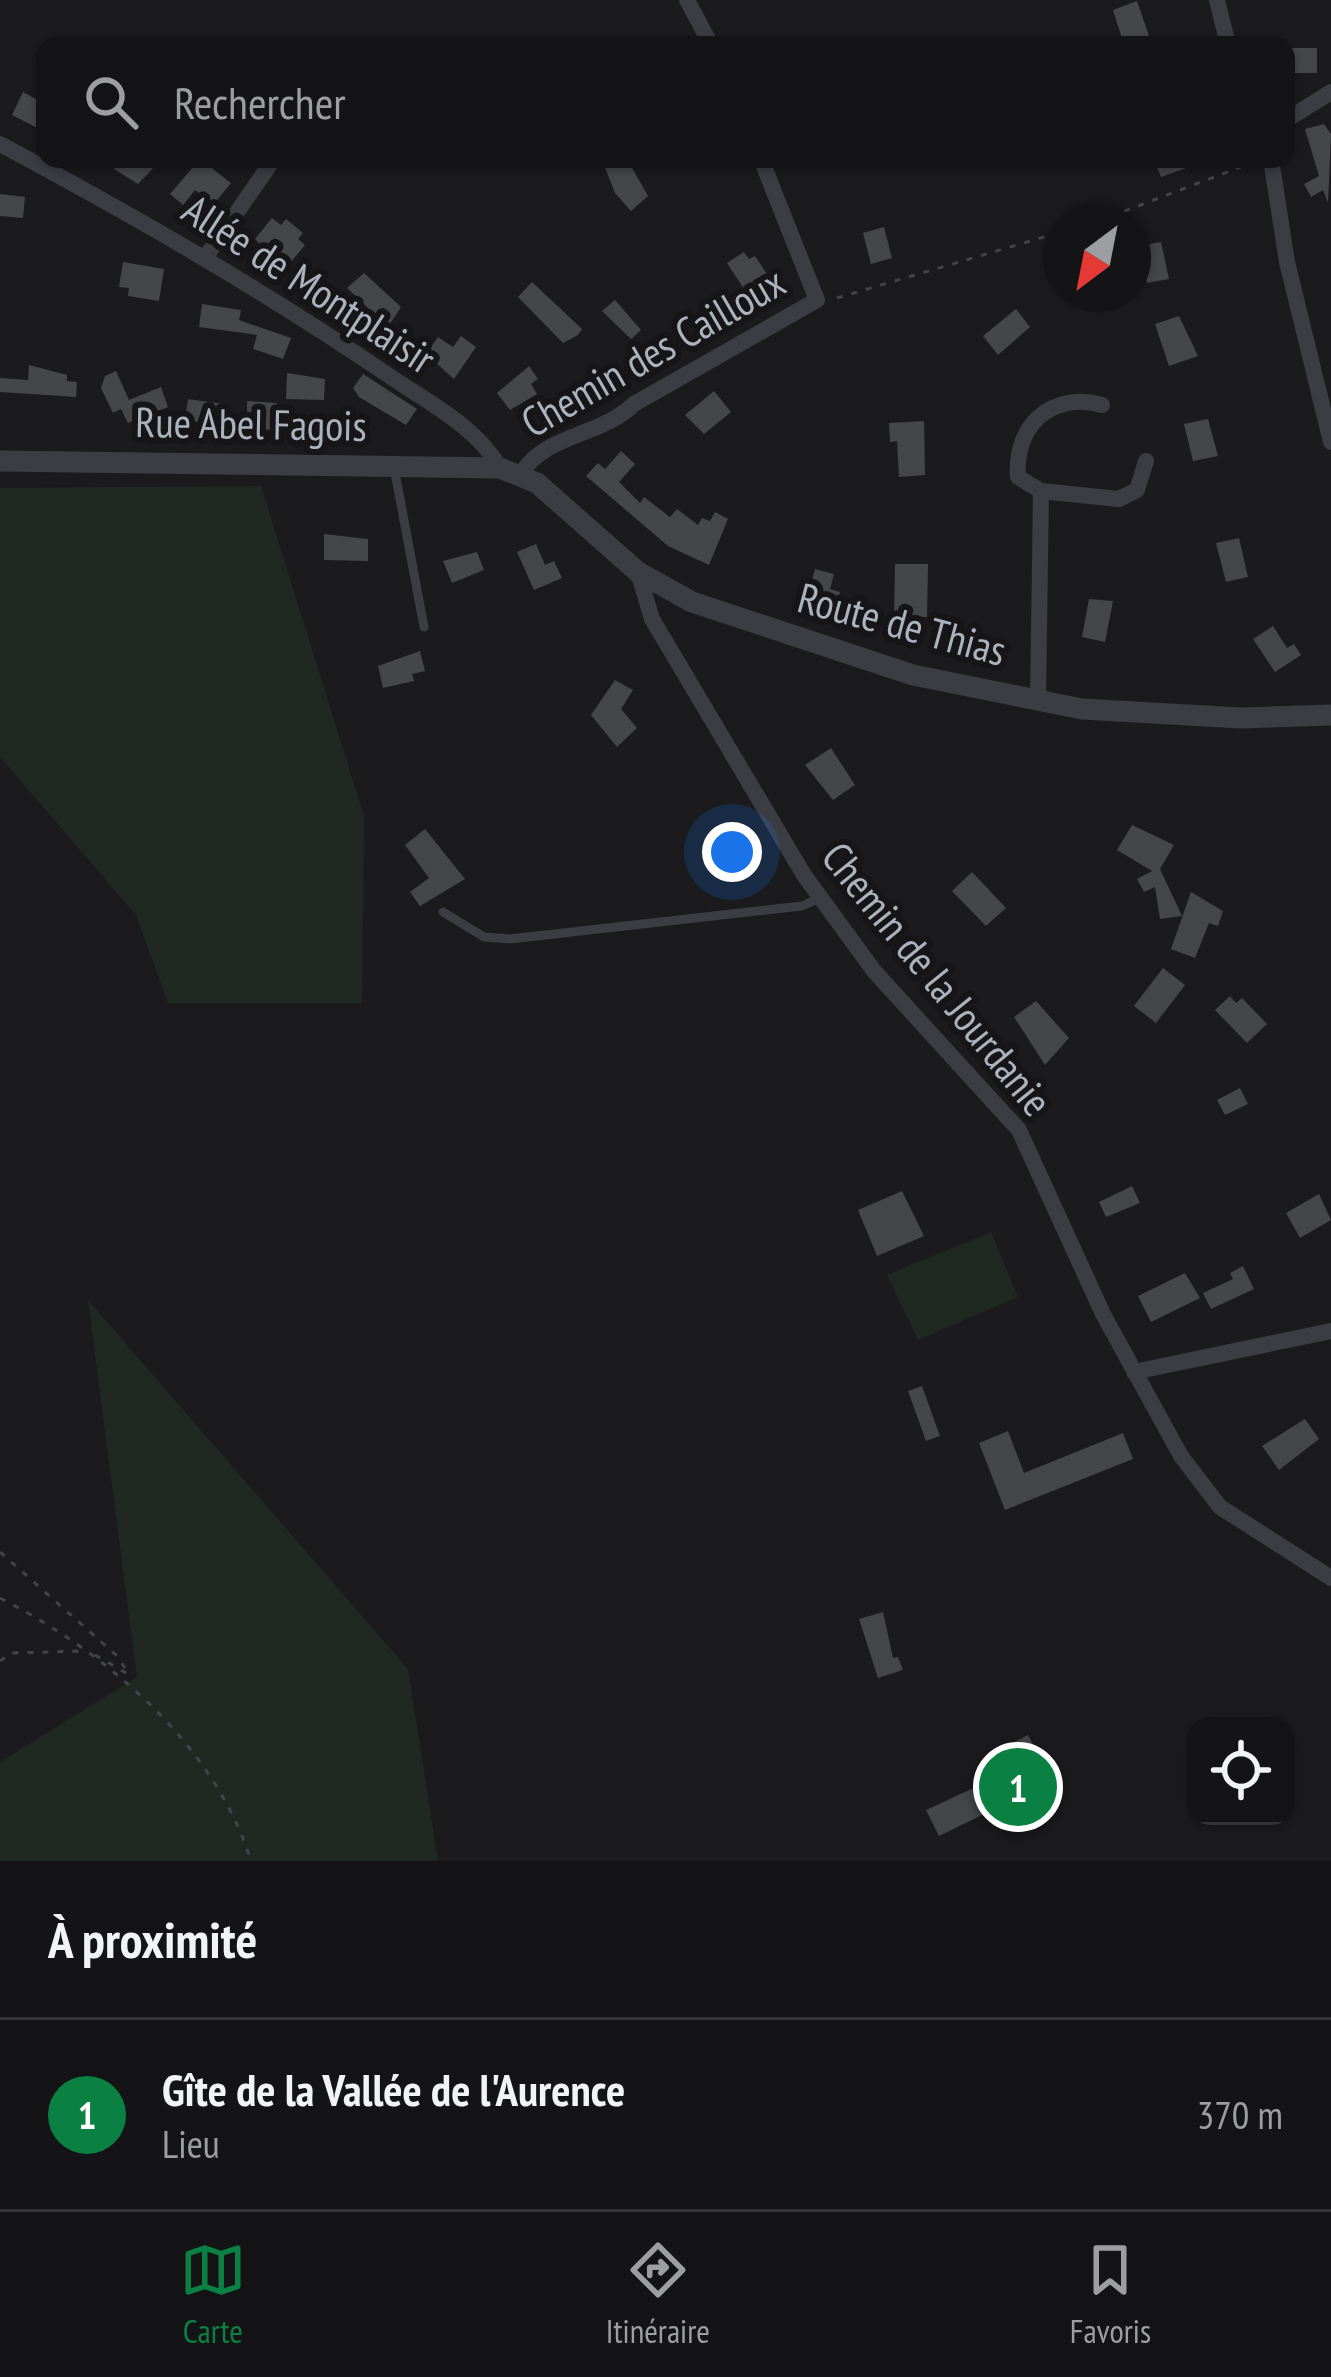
<!DOCTYPE html>
<html lang="fr">
<meta charset="utf-8">
<style>
body{margin:0;font-family:"PT Sans Narrow",sans-serif;background:#212123;color:#f1f3f6}
.controls{position:absolute;right:36px;bottom:36px;display:grid;overflow:hidden;border-radius:24px;box-shadow:0 3px 9px #0004}
.controls button{width:108px;height:108px;display:grid;place-items:center;padding:0;border:0;border-bottom:3px solid #333335;background:#141416;color:#f1f3f6;font:60px sans-serif}
.compass{position:absolute;left:1043px;top:204px;width:108px;height:108px;border-radius:50%;background:#141416;box-shadow:0 3px 9px #0004;rotate:212deg}
.you{position:absolute;left:732px;top:852px;width:42px;height:42px;margin:-30px;border:9px solid #fff;border-radius:50%;background:#1a73e8;box-shadow:0 0 0 18px #1a73e833}
.badge{display:grid;place-items:center;width:78px;height:78px;border-radius:50%;background:#0b8043;color:#fff;font-size:39px;font-weight:700}
.pin{position:absolute;translate:-50% -50%;border:6px solid #fff;box-shadow:0 3px 12px #0006}
.list{margin:0;padding:0;list-style:none}
h2{display:flex;justify-content:space-between;align-items:center;height:156px;margin:0;padding:0 48px;font-size:51px}
h2 small{font-size:39px;font-weight:400;color:#9d9ea1}
.list li{display:grid;grid-template-columns:78px 1fr auto;gap:36px;align-items:center;box-sizing:border-box;height:192px;padding:0 48px;border-top:3px solid #333335}
.list b{display:block;font-size:45px;white-space:nowrap}
.list p{margin:0;font-size:39px;white-space:nowrap;color:#9d9ea1}
.list em{font-size:39px;font-style:normal;color:#9d9ea1}
.icon{flex:none;width:66px;height:66px;fill:none;stroke:currentColor;stroke-width:2;stroke-linecap:round;stroke-linejoin:round}
.map{position:relative;flex:none;width:1331px;height:1861px;overflow:hidden}
.search{position:absolute;background:#141416;box-shadow:0 3px 9px #0004;left:36px;right:36px;top:36px;height:132px;display:flex;align-items:center;gap:30px;box-sizing:border-box;padding:0 42px;border-radius:24px;color:#9d9ea1;font-size:45px}
.sheet{height:348px;background:#141416}
nav{display:flex;justify-content:space-around;align-items:center;box-sizing:border-box;height:168px;border-top:3px solid #333335;background:#141416;font-size:33px;color:#9d9ea1}
nav a{display:grid;justify-items:center;gap:6px}
nav .on{color:#0b8043}
.map>svg:first-child{display:block}
.green{fill:#202921}
.building{fill:#45464a}
.lines{fill:none;stroke-linecap:round;stroke-linejoin:round}
.path{stroke:#41444a;stroke-width:3;stroke-dasharray:6 9;stroke-linecap:butt}
.service{stroke:#3b3d43;stroke-width:9}
.minor{stroke:#3b3d43;stroke-width:16}
.tertiary{stroke:#3b3d43;stroke-width:21}
.labels{text-anchor:middle;stroke-width:12;stroke-linejoin:round;paint-order:stroke}
.street-label{font-size:42px;fill:#acb3be;stroke:#161618}
</style>
<div class="map">
<svg width="1331" height="1861" viewBox="0 0 1331 1861">
<rect width="100%" height="100%" fill="#1b1b1d"/>
<path class="green" d="M261,486L364,816L362,1003H168L136,915L0,757V488Z
M991,1232L1018,1297L918,1340L887,1275Z
M88,1300L408,1669L438,1861H0V1762L137,1677Z"/>
<path class="building" d="M1137,1L1149,36L1124,45L1113,10Z
M1286,48H1317V73H1286Z
M23,92L45,104V132L12,115Z
M1324,124L1331,134L1328,203L1323,190L1311,197L1304,184L1319,176L1305,129Z
M123,159H162L138,184L114,169Z
M200,159L231,183L213,205L195,190L183,205L170,194Z
M627,159L648,196L631,211L615,193L604,165Z
M1154,159H1206V161L1161,177Z
M0,194L25,197L23,218L0,216Z
M272,218L281,225L286,219L303,233L298,239L305,245L281,274L268,264L272,258L255,239Z
M884,227L892,258L871,264L863,233Z
M1161,242L1169,279L1147,283L1139,246Z
M744,252L749,259L755,256L771,280L748,295L727,263Z
M123,262L164,269L159,301L128,296L129,288L119,287Z
M364,273L401,307L386,330L368,318L372,312L347,288Z
M532,282L582,329L578,335L563,343L518,297Z
M615,300L641,330L631,339L602,311Z
M202,304L241,310L239,320L291,338L283,359L253,349L257,335L199,327Z
M1016,309L1030,327L998,355L983,336Z
M1179,316L1198,356L1169,366L1155,324Z
M461,336L476,347L454,379L426,354L438,337L453,347Z
M29,365L67,375V381L77,382L76,397L0,392V378L28,380Z
M529,366L538,379L531,384L537,394L510,410L497,393Z
M116,371L129,400L161,387L168,407L128,423L121,409L113,413L101,388L105,376Z
M287,373L325,379L324,400L286,399Z
M363,374L417,409L406,425L359,397L353,388Z
M714,391L731,412L704,434L685,415Z
M188,399L224,404L221,425L185,420Z
M247,401L277,403L276,430L247,429Z
M1208,419L1218,456L1193,461L1184,424Z
M924,421L925,475L899,477L897,441L890,442L889,423Z
M621,451L635,464L619,482L640,503L644,497L670,517L677,509L698,525L702,518L710,521L715,512L728,519L709,565L668,546L586,476L598,463L605,469Z
M324,534L368,539V561L324,560Z
M1239,538L1248,577L1226,582L1216,543Z
M536,544L545,565L554,561L562,578L534,590L517,552Z
M477,552L484,570L452,583L443,561Z
M895,564H928L927,617L894,616Z
M815,569L834,574L830,589L840,592L835,610L806,602Z
M1089,599L1113,601L1105,642L1082,637Z
M1273,626L1287,648L1294,644L1301,655L1275,672L1253,639Z
M420,651L425,671L412,674L414,681L383,688L378,666Z
M615,680L633,690L621,709L637,728L617,747L591,715Z
M831,748L855,785L833,800L805,765Z
M1132,825L1174,845L1160,869L1182,916L1160,919L1155,887L1144,892L1137,879L1152,871L1117,850Z
M425,829L465,879L420,906L410,892L429,878L405,845Z
M972,872L1006,908L986,926L952,891Z
M1191,892L1223,911L1218,926L1209,923L1195,958L1171,949Z
M1163,968L1185,985L1156,1023L1134,1006Z
M1230,996L1236,1003L1242,998L1267,1024L1247,1043L1215,1010Z
M1036,1001L1069,1038L1045,1065L1014,1017Z
M1240,1088L1248,1104L1225,1115L1217,1100Z
M1132,1186L1140,1203L1106,1217L1099,1202Z
M902,1191L924,1236L877,1256L858,1210Z
M1319,1194L1331,1220L1300,1238L1286,1213Z
M1243,1266L1254,1289L1211,1309L1203,1293L1233,1279L1230,1273Z
M1185,1273L1200,1298L1151,1322L1138,1296Z
M922,1386L940,1436L926,1441L908,1391Z
M1305,1419L1319,1439L1279,1470L1262,1446Z
M1008,1431L1024,1473L1123,1433L1133,1459L1005,1510L979,1443Z
M883,1612L893,1658L898,1657L903,1670L878,1678L859,1619Z
M1028,1735L1047,1771L1041,1774L1046,1784L939,1836L926,1810L980,1785L984,1793L1011,1780L998,1750Z"/>
<g class="lines">
<path class="path" d="M1096,222L1251,163
M837,298L1061,232
M0,1552L116,1655L130,1675
M0,1598C106,1652 215,1745 251,1861
M95,1655L128,1674
M0,1661L11,1653L86,1651"/>
<path class="service" d="M394,467L424,627
M443,912L484,937L510,939L802,906L820,898"/>
<path class="minor" d="M687,0L711,45
M1217,0L1228,45
M1286,120L1331,92
M0,144C136,217 260,288 388,375C427,402 476,426 500,468
M1271,159L1287,262L1331,442
M207,255L269,166
M521,474C545,434 602,436 634,404L817,300L761,159
M1041,491L1119,499L1137,490L1146,461
M638,572L652,619L804,875L874,971L1019,1130L1103,1314L1181,1456L1220,1507L1331,1578
M1038,700L1041,491L1018,477C1014,425 1052,391 1102,405
M1134,1372L1331,1331"/>
<path class="tertiary" d="M0,461L500,468L537,483L638,572L692,602L913,675L1082,709L1241,718L1331,715"/>
</g>
<g class="labels">
<g class="street-label">
<text transform="translate(309 284) rotate(33)" y="15">Allée de Montplaisir</text>
<text transform="translate(653 352) rotate(-30)" y="15">Chemin des Cailloux</text>
<text transform="translate(251 424) rotate(1)" y="15">Rue Abel Fagois</text>
<text transform="translate(902 624) rotate(15)" y="15">Route de Thias</text>
<text transform="translate(937 979) rotate(51)" y="15">Chemin de la Jourdanie</text>
</g>
</g>
</svg>
<div class="controls">
<button><svg class="icon" aria-label="locate" viewBox="0 0 24 24"><circle cx="12" cy="12" r="6"/><path d="M12 2v4M12 18v4M2 12h4M18 12h4"/></svg></button>
</div>
<svg class="compass" viewBox="-18 -18 36 36"><path d="M0-13l5 13h-10z" fill="#e53935"/><path d="M0 13l5-13h-10z" fill="#9d9ea1"/></svg>
<div class="you"></div>
<div class="pin badge" style="left:1018px;top:1787px">1</div>
<div class="search"><svg class="icon" aria-label="search" viewBox="0 0 24 24"><circle cx="10" cy="10" r="6"/><path d="M15 15l6 6"/></svg>Rechercher</div>
</div>
<section class="sheet">
<h2>À proximité<small></small></h2>
<ul class="list">
<li><span class="badge">1</span><div><b>Gîte de la Vallée de l'Aurence</b><p>Lieu</p></div><em>370 m</em></li>
</ul>
</section>
<nav>
<a class="on"><svg class="icon" aria-label="map" viewBox="0 0 24 24"><path d="M3 6l6-2 6 2 6-2v14l-6 2-6-2-6 2zM9 4v14M15 6v14"/></svg>Carte</a>
<a><svg class="icon" aria-label="directions" viewBox="0 0 24 24"><path d="M12 3l9 9-9 9-9-9zM9 14v-3h6M13 9l2 2-2 2"/></svg>Itinéraire</a>
<a><svg class="icon" aria-label="saved" viewBox="0 0 24 24"><path d="M7 4h10v16l-5-4-5 4z"/></svg>Favoris</a>
</nav>
